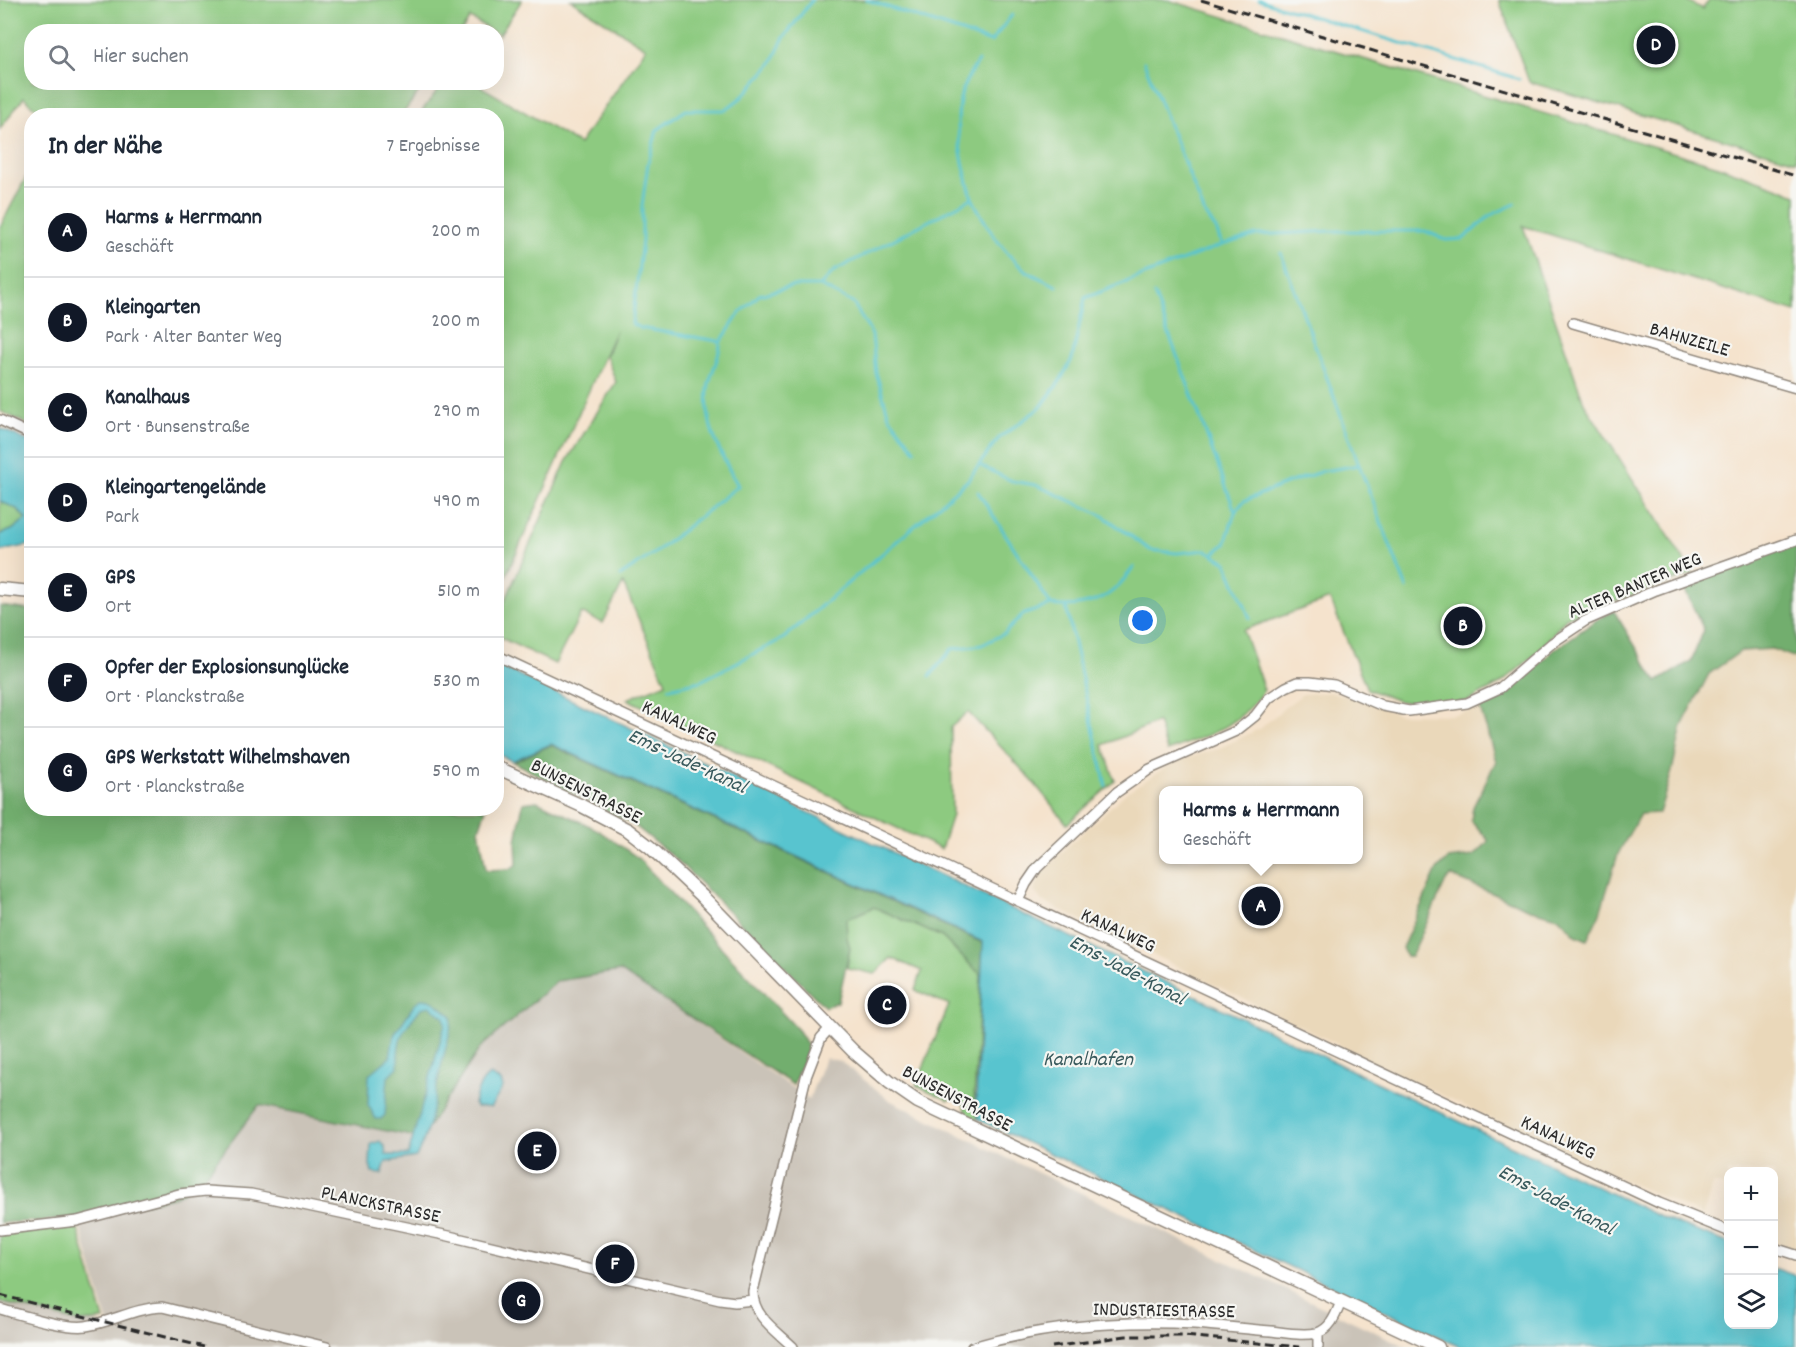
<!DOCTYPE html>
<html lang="de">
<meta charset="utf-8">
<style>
body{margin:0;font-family:Dekko,sans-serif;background:#f2f2f3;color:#1f2937}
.controls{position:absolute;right:18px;bottom:18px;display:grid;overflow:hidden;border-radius:12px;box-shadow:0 6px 24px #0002}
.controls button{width:54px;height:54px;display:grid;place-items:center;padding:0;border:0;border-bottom:2px solid #e0e1e3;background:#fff;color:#1f2937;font:30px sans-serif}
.you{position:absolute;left:1143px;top:621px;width:21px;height:21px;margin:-15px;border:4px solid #fff;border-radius:50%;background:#1a73e8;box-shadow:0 0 0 9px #1a73e833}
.badge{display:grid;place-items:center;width:39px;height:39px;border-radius:50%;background:#111827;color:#fff;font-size:20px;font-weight:700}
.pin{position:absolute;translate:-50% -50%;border:3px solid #fff;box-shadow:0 2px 6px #0006}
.popup{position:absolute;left:1159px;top:786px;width:204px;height:78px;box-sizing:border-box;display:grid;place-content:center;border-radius:12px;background:#fff;filter:drop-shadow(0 2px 4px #0005);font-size:20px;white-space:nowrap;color:#747a83}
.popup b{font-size:22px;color:#1f2937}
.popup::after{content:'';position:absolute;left:50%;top:100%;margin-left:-12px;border:12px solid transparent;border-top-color:#fff}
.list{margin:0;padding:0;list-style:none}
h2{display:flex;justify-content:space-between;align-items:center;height:78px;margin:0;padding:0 24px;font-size:26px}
h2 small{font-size:20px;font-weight:400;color:#747a83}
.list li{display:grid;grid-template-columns:39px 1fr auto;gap:18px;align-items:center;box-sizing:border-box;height:90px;padding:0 24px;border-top:2px solid #e0e1e3}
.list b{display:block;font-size:22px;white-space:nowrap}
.list p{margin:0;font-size:20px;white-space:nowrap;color:#747a83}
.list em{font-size:20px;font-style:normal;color:#747a83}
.icon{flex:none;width:33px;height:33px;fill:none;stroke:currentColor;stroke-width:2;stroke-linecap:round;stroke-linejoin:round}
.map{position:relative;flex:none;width:1796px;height:1347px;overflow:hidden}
.search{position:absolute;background:#fff;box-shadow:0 6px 24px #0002;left:24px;top:24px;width:480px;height:66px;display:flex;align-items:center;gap:15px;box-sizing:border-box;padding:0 21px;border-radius:24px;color:#747a83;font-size:22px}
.panel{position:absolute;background:#fff;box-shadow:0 6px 24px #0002;left:24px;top:108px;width:480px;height:708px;border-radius:24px}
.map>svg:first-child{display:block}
.built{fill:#ead8ba;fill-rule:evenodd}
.industrial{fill:#cac3b8}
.green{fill:#8dca80;stroke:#5c7a56;stroke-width:1.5}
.forest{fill:#72ae6e;stroke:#4e6c4c;stroke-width:1.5}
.water{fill:#58c4cf;stroke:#42787d;stroke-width:1.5}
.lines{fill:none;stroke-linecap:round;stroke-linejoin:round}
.stream{stroke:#58c4cf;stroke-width:3}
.minor-casing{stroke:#90877c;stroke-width:12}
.tertiary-casing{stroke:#90877c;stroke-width:15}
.minor{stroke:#fff;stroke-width:9}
.tertiary{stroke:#fff;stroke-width:12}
.rail{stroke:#2b2b2b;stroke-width:3;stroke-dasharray:9 4.5;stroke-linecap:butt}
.labels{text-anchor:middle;stroke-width:4.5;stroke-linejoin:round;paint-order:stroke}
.street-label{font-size:20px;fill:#2b2b2b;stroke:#f6f6f2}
.water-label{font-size:21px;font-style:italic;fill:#38595c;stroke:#f6f6f2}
</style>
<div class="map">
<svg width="1796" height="1347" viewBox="0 0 1796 1347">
<rect width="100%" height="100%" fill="#f6f6f2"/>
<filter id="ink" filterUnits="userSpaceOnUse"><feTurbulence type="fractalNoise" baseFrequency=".0167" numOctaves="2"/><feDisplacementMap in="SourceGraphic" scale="12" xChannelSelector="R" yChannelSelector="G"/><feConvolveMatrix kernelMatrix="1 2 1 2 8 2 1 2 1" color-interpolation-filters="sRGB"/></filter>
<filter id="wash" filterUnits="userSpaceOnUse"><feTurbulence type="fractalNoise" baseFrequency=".008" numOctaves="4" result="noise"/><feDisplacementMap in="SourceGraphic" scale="24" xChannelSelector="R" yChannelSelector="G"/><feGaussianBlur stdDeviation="1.35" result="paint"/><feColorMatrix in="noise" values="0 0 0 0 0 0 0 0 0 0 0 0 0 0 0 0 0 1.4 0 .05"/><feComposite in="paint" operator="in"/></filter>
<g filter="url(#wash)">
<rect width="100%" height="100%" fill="#f5e3cd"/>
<path class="built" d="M1796,543V1250L1774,1243V1172H1728V1188L1713,1183L1703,1215L1571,1157L1475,1111L1042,901L1034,891L1039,877L1066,848L1127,792L1176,761L1218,749L1261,728L1284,708L1303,694L1331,692L1361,699L1398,714L1452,715L1480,708L1506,694L1554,650L1657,682L1691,661L1704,630L1682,584ZM1164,790H1358V860H1164Z"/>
<path class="industrial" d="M620,971L809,1099L825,1058L840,1061L891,1101L1007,1158L1407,1347H0V1300L108,1325L78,1219L176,1196L201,1181L259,1105L421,1138L480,1048L557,981Z"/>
<path class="green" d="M0,0H522L499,35L496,32L493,31L470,18L461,32H32V82L425,83L402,115L55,116L32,106L24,97L0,129Z
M571,0H1168L1715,165L1779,188L1796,195V312L1523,226L1584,403L1693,574L1566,618L1537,653L1500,684L1468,701L1432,706L1399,701L1367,689L1330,599L1243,630L1264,690C1238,728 1209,735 1167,751L1158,722L1103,745L1115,781L1067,824L1030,778L968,712L951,727L952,815L941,849L627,699L666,683L623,583L603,623L581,613L555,664L497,636V619L566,462L616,382L606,356L616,330L497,596L496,116H418L443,83H475L579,144L646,48Z
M1499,0H1686L1702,9L1710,0H1796V161L1529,82Z
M31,168V426L0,411V227Z
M0,501L17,509L26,519L12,530L0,534Z
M874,907L942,937L981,975L974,1100L978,1119H968L961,1096L948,1100L916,1085L949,1005L915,990L922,971L891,958L875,974L847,968L850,948L847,938L846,919Z
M77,1226L104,1320L79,1322L0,1302V1233Z"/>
<path class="forest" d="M1796,543V658L1772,649L1741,651L1709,674L1682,726L1672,771L1659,813L1640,814L1618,854L1600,913L1587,940L1576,935L1558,917L1535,911L1451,876L1446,881L1411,957L1406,956L1402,948L1437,870L1448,859L1474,856L1487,843L1488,840L1471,820L1473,807L1496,761L1480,708L1506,694L1554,650L1598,619L1614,611L1657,682L1691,661L1704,630L1682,584Z
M0,606L31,610L32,808L486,809L479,829L486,870L510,869L517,864L516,841L523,803L537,801L596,829L637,857L799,1031L809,1047L793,1085L620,971L557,981L480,1048L421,1138L259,1105L201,1181L176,1196L78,1219L0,1223Z
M551,745L983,943L981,975L942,937L874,907L846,919L847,938L850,948L838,1002L825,1007L677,860L634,825L513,762Z"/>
<path class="water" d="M0,428L32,443L31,545L0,551V534L12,530L26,519L17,509L0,501Z
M496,664L1667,1220L1728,1243V1324H1774V1268L1796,1276V1347H1460L979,1120L976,1100L983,942L551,744L512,761L497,754Z
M421,999C435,998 441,1009 452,1016C451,1034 445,1049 441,1067C434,1096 431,1131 416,1157L386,1162L382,1174L372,1173L370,1165L371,1144L380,1141L385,1147L386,1155H408L445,1024L444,1017L430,1006L421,1008C402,1032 397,1036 398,1067L388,1077L385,1115L381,1119H376L368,1105L369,1075L390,1057L394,1035L414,1005Z
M490,1075L501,1081L503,1087L491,1107H476L474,1104C475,1094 481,1080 490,1075Z"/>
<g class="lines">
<path class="stream" d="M867,0L991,42L1012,15
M1259,0L1519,79
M1144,62L1205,214L1216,229L1222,245
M972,198C985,223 1000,250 1024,269C1033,276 1047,281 1057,286
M1281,253L1359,465
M820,286L834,271L972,198C963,165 953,128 961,95C963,83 972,71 978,61
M1154,294L1235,511
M720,343L740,313L759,295L792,286H820L853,303L872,335L876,373L889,416L915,450
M979,465L1012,481L1036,485L1102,515L1150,550L1177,553L1206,550L1226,562L1250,618
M978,492L1051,605C1072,608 1099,604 1115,589C1122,583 1128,574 1134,567
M1213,554L1225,544L1235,512L1244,501L1285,484L1323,471L1359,465L1407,589
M620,576L656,552L738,486C721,453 704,428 708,389C710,373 720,359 720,343L718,341L640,328L632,324L642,241V206L648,163L657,130L686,110H725L742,97L772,63L783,39L812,0
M1066,607L1106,786
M930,676L952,649L982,645L1005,633L1022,615L1051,605
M669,688L701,681L784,638L967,481L999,438L1041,407L1060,381L1072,359L1085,298L1222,245L1256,235L1332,231H1425L1446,240L1463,239L1491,215L1515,204"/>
</g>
</g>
<g filter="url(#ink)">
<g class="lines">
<g class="minor-casing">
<path id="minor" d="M1573,323L1796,388
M0,420L32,435
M496,655L1659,1203L1728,1231
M1018,901L1026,884L1037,868L1117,792L1150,769L1236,731L1255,716L1269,698L1286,687L1297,682H1310L1334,685L1383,706L1409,711L1467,703L1500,688L1552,643L1585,621L1656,590L1796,540
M0,1230L77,1221L179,1194L206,1191L251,1194L449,1236L720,1300L735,1302L753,1300
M1774,1248L1796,1255
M0,1309C22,1315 65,1329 86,1326C112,1322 135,1308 162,1307L327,1347
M793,1347C777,1331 752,1316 753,1291L806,1077L821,1038L830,1028
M972,1347C1044,1326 1119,1320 1194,1324C1220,1326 1246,1329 1271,1331C1286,1333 1302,1336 1317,1333C1331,1329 1336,1314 1341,1302
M1318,1347V1333"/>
</g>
<g class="tertiary-casing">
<path id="tertiary" d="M0,589L32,592
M496,767L582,806L628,830L650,847L702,896L853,1051L889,1082L918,1102L1438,1347"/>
</g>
<use href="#minor" class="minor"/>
<use href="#tertiary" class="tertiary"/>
<path class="rail" d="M1201,0L1796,176
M0,1295L204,1347
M1052,1347L1126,1336H1184L1300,1347"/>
</g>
</g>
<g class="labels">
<g class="street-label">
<text transform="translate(1690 338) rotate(16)" y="7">BAHNZEILE</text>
<text transform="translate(1634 584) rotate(-23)" y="7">ALTER BANTER WEG</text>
<text transform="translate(680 721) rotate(25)" y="7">KANALWEG</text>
<text transform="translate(587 790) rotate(27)" y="7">BUNSENSTRASSE</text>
<text transform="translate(1119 929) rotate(25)" y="7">KANALWEG</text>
<text transform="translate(958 1097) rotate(28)" y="7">BUNSENSTRASSE</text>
<text transform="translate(1559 1136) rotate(25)" y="7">KANALWEG</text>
<text transform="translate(381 1203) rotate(12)" y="7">PLANCKSTRASSE</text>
<text transform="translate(1164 1309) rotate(1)" y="7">INDUSTRIESTRASSE</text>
</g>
<g class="water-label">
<text transform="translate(688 760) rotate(25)" y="7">Ems-Jade-Kanal</text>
<text transform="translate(1128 969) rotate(28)" y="7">Ems-Jade-Kanal</text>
<text x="1088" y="1065">Kanalhafen</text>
<text transform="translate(1557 1199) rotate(28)" y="7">Ems-Jade-Kanal</text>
</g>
</g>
</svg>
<div class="controls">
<button>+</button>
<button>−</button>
<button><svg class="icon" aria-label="layers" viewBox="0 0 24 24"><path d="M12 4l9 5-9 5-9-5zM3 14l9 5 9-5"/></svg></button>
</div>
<div class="you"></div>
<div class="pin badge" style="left:1261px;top:906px">A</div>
<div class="popup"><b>Harms &amp; Herrmann</b>Geschäft</div>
<div class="pin badge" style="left:1463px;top:626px">B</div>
<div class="pin badge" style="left:887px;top:1005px">C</div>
<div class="pin badge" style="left:1656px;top:45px">D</div>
<div class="pin badge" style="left:537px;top:1151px">E</div>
<div class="pin badge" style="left:615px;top:1264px">F</div>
<div class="pin badge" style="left:521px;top:1301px">G</div>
<div class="search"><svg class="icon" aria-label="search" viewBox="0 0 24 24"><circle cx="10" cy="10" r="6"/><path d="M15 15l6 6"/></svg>Hier suchen</div>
<section class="panel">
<h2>In der Nähe<small>7 Ergebnisse</small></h2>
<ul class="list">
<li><span class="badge">A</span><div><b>Harms &amp; Herrmann</b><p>Geschäft</p></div><em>200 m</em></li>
<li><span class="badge">B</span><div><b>Kleingarten</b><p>Park · Alter Banter Weg</p></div><em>200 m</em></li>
<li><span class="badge">C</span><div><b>Kanalhaus</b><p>Ort · Bunsenstraße</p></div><em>290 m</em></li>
<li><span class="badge">D</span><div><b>Kleingartengelände</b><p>Park</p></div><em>490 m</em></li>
<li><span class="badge">E</span><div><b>GPS</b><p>Ort</p></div><em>510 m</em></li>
<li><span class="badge">F</span><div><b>Opfer der Explosionsunglücke</b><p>Ort · Planckstraße</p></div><em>530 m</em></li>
<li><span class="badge">G</span><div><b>GPS Werkstatt Wilhelmshaven</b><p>Ort · Planckstraße</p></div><em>590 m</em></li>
</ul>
</section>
</div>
